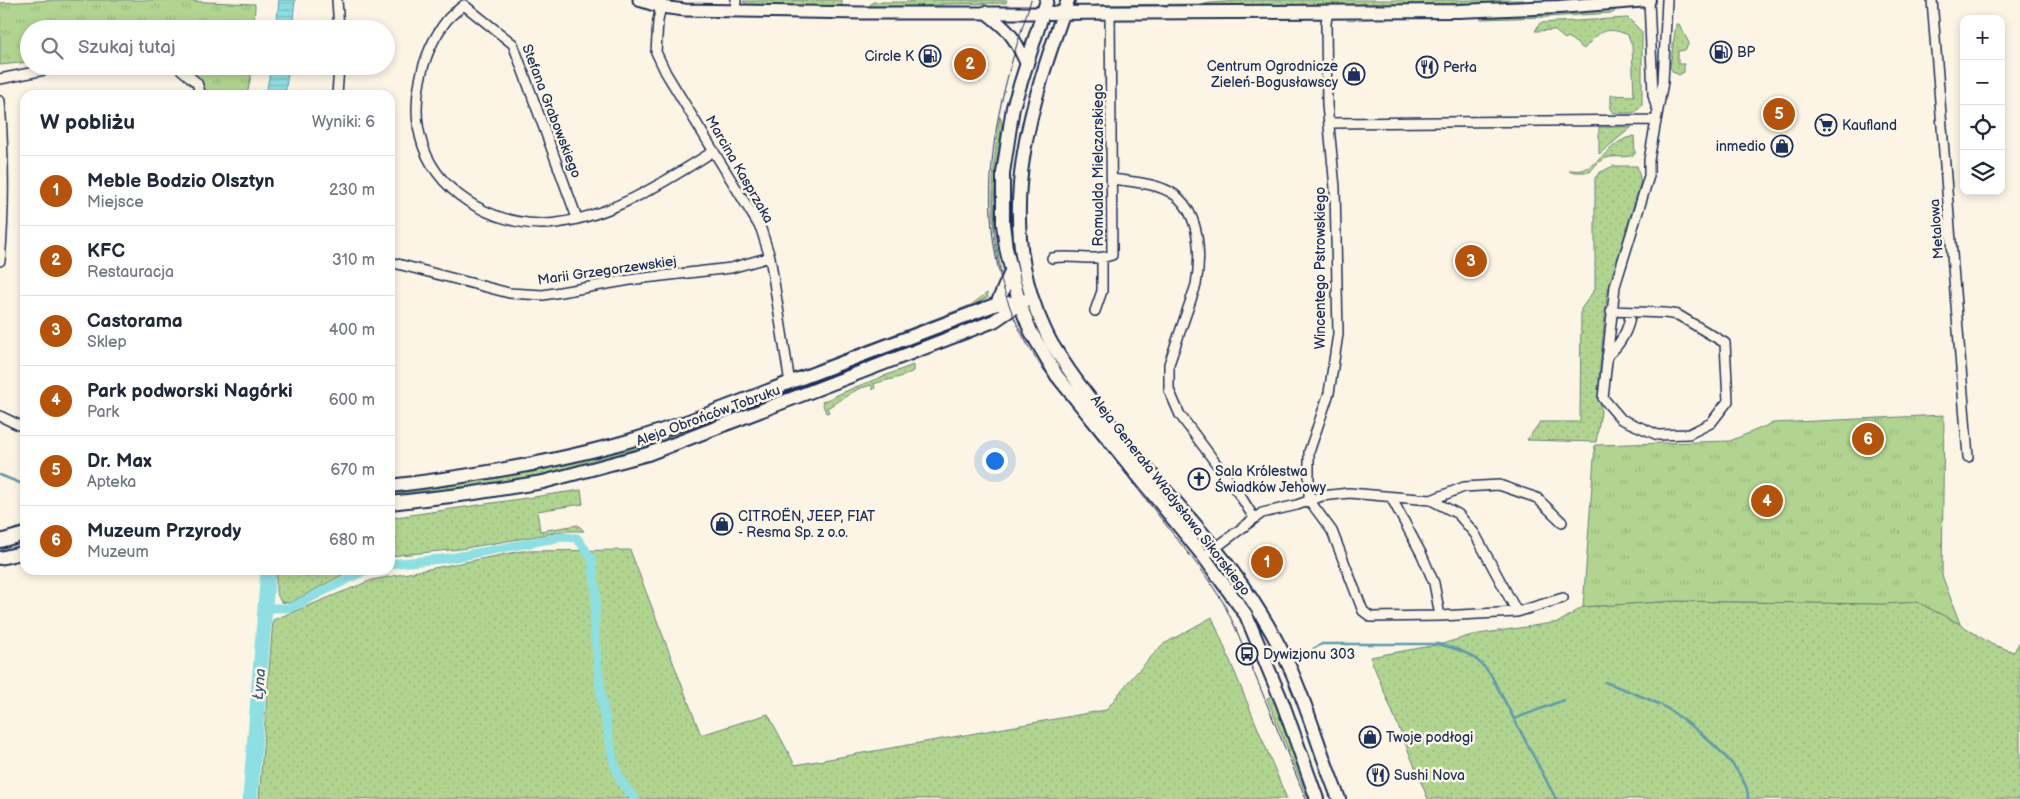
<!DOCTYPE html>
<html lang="pl">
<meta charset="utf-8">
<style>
body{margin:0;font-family:"Balsamiq Sans",sans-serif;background:#f6f6f7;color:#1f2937}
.controls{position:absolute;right:15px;top:15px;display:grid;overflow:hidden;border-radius:10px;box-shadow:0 2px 8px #0003}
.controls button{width:45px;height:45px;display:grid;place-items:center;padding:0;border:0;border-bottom:1px solid #e0e1e3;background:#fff;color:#1f2937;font:25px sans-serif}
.you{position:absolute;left:994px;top:460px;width:18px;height:18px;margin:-12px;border:4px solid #fff;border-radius:50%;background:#1a73e8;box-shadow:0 0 0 8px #1a73e833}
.badge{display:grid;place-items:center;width:32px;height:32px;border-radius:50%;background:#b45309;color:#fff;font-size:16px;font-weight:700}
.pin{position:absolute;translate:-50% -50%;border:2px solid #fff;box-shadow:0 1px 5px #0006}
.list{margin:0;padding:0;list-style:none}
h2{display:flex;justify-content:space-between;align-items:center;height:65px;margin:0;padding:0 20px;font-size:21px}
h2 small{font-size:16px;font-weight:400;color:#747a83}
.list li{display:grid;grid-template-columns:32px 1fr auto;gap:15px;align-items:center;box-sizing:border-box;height:70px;padding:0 20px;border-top:1px solid #e0e1e3}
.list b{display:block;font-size:19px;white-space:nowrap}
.list p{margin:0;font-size:16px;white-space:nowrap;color:#747a83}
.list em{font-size:16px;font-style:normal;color:#747a83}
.icon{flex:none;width:28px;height:28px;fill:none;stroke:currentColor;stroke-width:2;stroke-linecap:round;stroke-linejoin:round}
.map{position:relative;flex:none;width:2020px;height:799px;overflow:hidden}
.search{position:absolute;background:#fff;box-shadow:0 2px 8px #0003;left:20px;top:20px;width:375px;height:55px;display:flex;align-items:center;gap:12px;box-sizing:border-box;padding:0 18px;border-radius:28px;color:#747a83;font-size:19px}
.panel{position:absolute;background:#fff;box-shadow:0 2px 8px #0003;left:20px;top:90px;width:375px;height:485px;border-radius:15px}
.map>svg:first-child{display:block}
.grass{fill:url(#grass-dots);stroke:#668277}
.park{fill:url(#park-tufts);stroke:#668277}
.water{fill:url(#water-rules);stroke:#5f99ae}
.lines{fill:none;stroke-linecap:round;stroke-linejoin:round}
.stream{stroke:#5f99ae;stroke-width:2.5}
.canal{stroke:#8ddfe3;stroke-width:9}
.river{stroke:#8ddfe3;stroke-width:15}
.minor-casing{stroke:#1b2f5e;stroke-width:12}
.tertiary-casing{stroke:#1b2f5e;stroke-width:15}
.secondary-casing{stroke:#1b2f5e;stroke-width:16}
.minor{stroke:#fcf5e5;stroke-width:9}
.tertiary{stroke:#fcf5e5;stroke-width:11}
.secondary{stroke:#fcf5e5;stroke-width:12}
.tram{stroke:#1b2f5e;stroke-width:1}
.labels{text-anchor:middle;stroke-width:5;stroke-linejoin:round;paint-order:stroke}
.poi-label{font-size:14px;fill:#1b2f5e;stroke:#fcf5e5;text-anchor:start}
.street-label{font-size:14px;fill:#1b2f5e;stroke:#fcf5e5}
.water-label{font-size:15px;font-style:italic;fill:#385b7f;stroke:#fcf5e5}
</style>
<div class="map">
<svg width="2020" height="799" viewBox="0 0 2020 799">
<defs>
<pattern id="grass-dots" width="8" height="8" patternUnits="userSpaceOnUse" patternTransform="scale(1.25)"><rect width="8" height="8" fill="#b1d590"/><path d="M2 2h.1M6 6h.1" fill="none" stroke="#98b77f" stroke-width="1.8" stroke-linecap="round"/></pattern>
<pattern id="park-tufts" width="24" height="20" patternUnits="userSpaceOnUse" patternTransform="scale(1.25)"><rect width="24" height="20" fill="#b1d590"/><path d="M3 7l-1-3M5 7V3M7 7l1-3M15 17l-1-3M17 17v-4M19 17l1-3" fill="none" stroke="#98b77f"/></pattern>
<pattern id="water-rules" width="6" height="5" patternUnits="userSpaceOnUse" patternTransform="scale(1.25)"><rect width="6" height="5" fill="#8ddfe3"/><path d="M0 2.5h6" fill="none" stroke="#79c0c5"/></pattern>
</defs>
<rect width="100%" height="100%" fill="#fcf5e5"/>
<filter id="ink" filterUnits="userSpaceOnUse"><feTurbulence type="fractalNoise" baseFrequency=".02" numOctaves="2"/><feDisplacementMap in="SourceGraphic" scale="10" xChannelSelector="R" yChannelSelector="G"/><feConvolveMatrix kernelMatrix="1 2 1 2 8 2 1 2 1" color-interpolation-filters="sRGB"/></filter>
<g filter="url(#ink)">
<path class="grass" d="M842,0V6L747,5L743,1Z
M916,0H1007L1006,3L946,4L918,7L869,6L873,2H909Z
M1249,0H1524L1479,5L1097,8V5L1198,4Z
M1617,9L1613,13L1547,17L1480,19L1489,15Z
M1628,18L1642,32V106L1634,113H1614L1611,109V95L1634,96L1632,45L1628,35C1606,25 1598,32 1584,49L1568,37L1565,39L1554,30L1535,31L1540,23Z
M1676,24H1679L1689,43L1685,50L1678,51V64H1684V72L1679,75L1673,72L1670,67Z
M1000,116L1002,123L997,161L994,201L995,236L1002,278C988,225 992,169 1000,116Z
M1599,127H1632L1599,154Z
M1634,136L1635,154C1627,159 1615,155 1606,158C1599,160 1595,166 1590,172H1570V170C1574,170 1579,171 1582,170C1603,163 1611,140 1634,136Z
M1613,166H1637L1641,181L1607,294L1599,378L1601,412L1596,442L1527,440L1540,422H1580L1581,309L1595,289V178L1599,173Z
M987,293L988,297L961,312L814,368V365L971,305Z
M993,312L994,314L905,348L820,384L818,378Z
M913,365V371C901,379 887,379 874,384L875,388L873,390L871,385L858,389L827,408L829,412L826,413L822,402L853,388Z
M759,400H772C726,418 681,438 633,452C554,476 472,487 390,498V491L448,484Z
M581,490L583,504L537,511L540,531L578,525L584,531H566L460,549L390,556V518Z
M630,550L701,735L768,714L795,765L1106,710L1129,681L1162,645L1212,617L1287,799H259L273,620L372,580L522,551Z
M276,570H352L290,603L281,602L276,592Z
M1675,601L1883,604L1917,602L1960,624L1991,644L2014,652L2020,641V799H1428L1370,657L1442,644L1472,635L1559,622L1583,607Z
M1273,696L1276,703L1311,799H1308L1267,698Z"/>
<path class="park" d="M58,0H162L255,4L254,29H29V62L0,65V3Z
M187,66H253L247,95H203L199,81Z
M1944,415L1942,575L1960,624L1917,602L1883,604L1675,601L1583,607L1595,445L1730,441L1773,423Z"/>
<path class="water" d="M279,0H295L292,29H276Z
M271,66H289L285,95H266Z"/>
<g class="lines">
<path class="stream" d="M0,475L25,485
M1313,649L1322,644H1438C1462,650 1475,654 1491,675L1556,799
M1605,682C1623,689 1642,696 1659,704C1684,717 1750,768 1748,799
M1514,719L1564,700"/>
<path class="canal" d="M390,564L450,558L561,537L577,538L592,559L596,593L594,628L601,696L614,764L622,783L635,799
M266,608H290L366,570"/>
<path class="river" d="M250,799L268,570"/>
<g class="minor-casing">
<path id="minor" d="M337,0L339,29
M662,0L658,21L656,52L666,73L761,229L770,257L790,383
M1649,0L1653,95L1656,106
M1932,0L1968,457
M735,11L736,0
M177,66L197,83L201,95
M0,79L64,66
M337,95L339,66
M0,101C4,155 5,207 0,261
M1329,123L1655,120
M1112,179C1132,182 1158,183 1175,195C1201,215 1201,257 1196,285L1169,364V390L1180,415L1241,497L1254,518
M577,218L513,44L464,5C458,10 451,15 447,20C421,53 409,106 423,146C441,198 503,230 557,223C615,215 666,181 714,151
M1052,258C1072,254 1093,262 1112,255L1110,13
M390,262L509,293L543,295L636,279L731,268L770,257
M1095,311L1102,291V259
M1611,311L1665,313L1678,315L1725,343L1728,401L1711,423L1689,434L1658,435L1621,419L1603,398L1615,286L1649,176V160L1663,82L1667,0
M1607,356C1619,346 1630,329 1630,313
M0,416L25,428
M1309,500V452L1329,393L1338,334L1335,188L1327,105L1326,23L1328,11
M1309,500L1332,531L1363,611L1371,617L1440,616L1434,583L1422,555L1391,497
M1431,500L1458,514L1475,534L1517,612L1440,616
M1210,552L1262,513L1297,505L1322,496L1349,493L1431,500L1464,487L1499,485L1537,498L1562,522
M1517,612L1563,598"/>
</g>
<g class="tertiary-casing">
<path id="tertiary" d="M639,0L661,7L685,10L864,13H1043
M985,12C1010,31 1014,36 1027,65"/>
</g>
<g class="secondary-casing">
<path id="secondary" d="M1047,0L1013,107L1003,173V224L1006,248L1019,302L1031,332L1057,376L1204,557L1246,615L1283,704L1317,799
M1068,0C1032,100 996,207 1037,312C1042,323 1046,334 1052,344C1078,387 1111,425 1142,463C1171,498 1203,531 1229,567C1252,598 1274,633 1290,668C1309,710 1321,756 1339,799
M1043,13L1458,11L1559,7L1649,0
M997,304L1011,272
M390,486C475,476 560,462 642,437C693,421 742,401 791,382C860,356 928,330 997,304L1019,302
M390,503L468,494L543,482L648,454L994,321L1025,300
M0,541L25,534
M0,558L25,552"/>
</g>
<use href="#minor" class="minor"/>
<use href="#tertiary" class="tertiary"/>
<use href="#secondary" class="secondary"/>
<path class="tram" d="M1031,0C1022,29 1012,58 1005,87C981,183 983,282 1041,366L1203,572L1223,602L1236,629L1306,799"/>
</g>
</g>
<defs>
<g id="fuel-ring" transform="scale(1.125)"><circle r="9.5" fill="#fcf5e5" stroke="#1b2f5e" stroke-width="1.5"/><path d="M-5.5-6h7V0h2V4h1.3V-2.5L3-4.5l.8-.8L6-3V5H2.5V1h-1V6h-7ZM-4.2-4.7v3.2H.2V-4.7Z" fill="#1b2f5e"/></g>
<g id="restaurant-ring" transform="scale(1.125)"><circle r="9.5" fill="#fcf5e5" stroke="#1b2f5e" stroke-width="1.5"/><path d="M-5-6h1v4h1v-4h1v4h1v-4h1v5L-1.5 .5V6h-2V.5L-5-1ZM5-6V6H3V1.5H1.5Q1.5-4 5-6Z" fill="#1b2f5e"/></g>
<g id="shop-ring" transform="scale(1.125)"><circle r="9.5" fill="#fcf5e5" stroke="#1b2f5e" stroke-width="1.5"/><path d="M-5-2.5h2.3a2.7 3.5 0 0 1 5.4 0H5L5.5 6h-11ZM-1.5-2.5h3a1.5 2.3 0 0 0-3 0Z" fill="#1b2f5e"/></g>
<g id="supermarket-ring" transform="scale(1.125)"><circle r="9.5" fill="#fcf5e5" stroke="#1b2f5e" stroke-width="1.5"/><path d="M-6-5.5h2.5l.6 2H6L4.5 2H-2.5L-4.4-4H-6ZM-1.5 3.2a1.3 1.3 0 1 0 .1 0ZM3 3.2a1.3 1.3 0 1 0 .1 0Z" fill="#1b2f5e"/></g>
<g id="church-ring" transform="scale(1.125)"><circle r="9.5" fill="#fcf5e5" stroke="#1b2f5e" stroke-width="1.5"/><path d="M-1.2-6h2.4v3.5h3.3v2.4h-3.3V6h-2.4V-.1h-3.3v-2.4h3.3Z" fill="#1b2f5e"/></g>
<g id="bus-ring" transform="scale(1.125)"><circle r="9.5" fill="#fcf5e5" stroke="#1b2f5e" stroke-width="1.5"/><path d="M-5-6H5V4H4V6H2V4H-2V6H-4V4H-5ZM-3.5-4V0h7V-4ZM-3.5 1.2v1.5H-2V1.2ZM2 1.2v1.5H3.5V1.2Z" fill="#1b2f5e"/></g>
</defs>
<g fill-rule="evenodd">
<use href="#fuel-ring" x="1721" y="52"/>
<use href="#fuel-ring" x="930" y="56"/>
<use href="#restaurant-ring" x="1427" y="67"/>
<use href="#shop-ring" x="1354" y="74"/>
<use href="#supermarket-ring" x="1826" y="125"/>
<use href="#shop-ring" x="1782" y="146"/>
<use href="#church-ring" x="1199" y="479"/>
<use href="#shop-ring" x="722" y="524"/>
<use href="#bus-ring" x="1247" y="654"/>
<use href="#shop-ring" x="1370" y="737"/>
<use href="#restaurant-ring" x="1378" y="775"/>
</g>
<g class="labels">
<g class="poi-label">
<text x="1737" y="57">BP</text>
<text x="914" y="61" text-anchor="end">Circle K</text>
<text x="1338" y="71" text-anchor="end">Centrum Ogrodnicze<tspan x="1338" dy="16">Zieleń-Bogusławscy</tspan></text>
<text x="1443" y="72">Perła</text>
<text x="1842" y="130">Kaufland</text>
<text x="1766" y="151" text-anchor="end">inmedio</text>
<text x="1215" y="476">Sala Królestwa<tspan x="1215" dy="16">Świadków Jehowy</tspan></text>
<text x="738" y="521">CITROËN, JEEP, FIAT<tspan x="738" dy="16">- Resma Sp. z o.o.</tspan></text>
<text x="1263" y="659">Dywizjonu 303</text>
<text x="1386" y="742">Twoje podłogi</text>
<text x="1394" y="780">Sushi Nova</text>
</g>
<g class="street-label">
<text transform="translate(552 111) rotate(69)" y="5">Stefana Grabowskiego</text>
<text transform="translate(1098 165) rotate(-90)" y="5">Romualda Mielczarskiego</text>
<text transform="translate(740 169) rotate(60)" y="5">Marcina Kasprzaka</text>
<text transform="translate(1936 229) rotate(-94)" y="5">Metalowa</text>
<text transform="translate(1320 268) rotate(-90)" y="5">Wincentego Pstrowskiego</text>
<text transform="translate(607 270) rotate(-8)" y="5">Marii Grzegorzewskiej</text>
<text transform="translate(708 415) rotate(-20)" y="5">Aleja Obrońców Tobruku</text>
<text transform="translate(1171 495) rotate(52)" y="5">Aleja Generała Władysława Sikorskiego</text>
</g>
<g class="water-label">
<text transform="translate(259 684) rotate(-85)" y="5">Łyna</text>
</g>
</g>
</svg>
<div class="controls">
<button>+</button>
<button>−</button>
<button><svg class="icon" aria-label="locate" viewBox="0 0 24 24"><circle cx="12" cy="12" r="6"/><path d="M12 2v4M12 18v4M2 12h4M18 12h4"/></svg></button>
<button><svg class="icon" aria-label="layers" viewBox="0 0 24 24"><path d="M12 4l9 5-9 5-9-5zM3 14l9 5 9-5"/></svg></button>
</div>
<div class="you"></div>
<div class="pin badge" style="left:1267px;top:562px">1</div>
<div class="pin badge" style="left:970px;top:64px">2</div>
<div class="pin badge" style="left:1471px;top:261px">3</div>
<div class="pin badge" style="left:1767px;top:501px">4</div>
<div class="pin badge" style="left:1779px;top:114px">5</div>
<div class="pin badge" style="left:1868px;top:439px">6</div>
<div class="search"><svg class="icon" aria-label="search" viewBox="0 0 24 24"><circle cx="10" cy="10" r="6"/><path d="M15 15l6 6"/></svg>Szukaj tutaj</div>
<section class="panel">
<h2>W pobliżu<small>Wyniki: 6</small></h2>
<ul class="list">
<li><span class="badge">1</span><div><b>Meble Bodzio Olsztyn</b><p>Miejsce</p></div><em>230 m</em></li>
<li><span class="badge">2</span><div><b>KFC</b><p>Restauracja</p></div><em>310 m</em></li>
<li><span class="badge">3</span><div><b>Castorama</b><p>Sklep</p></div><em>400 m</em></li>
<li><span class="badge">4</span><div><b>Park podworski Nagórki</b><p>Park</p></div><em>600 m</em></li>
<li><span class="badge">5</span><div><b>Dr. Max</b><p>Apteka</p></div><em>670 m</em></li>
<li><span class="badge">6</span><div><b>Muzeum Przyrody</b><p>Muzeum</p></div><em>680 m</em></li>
</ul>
</section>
</div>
